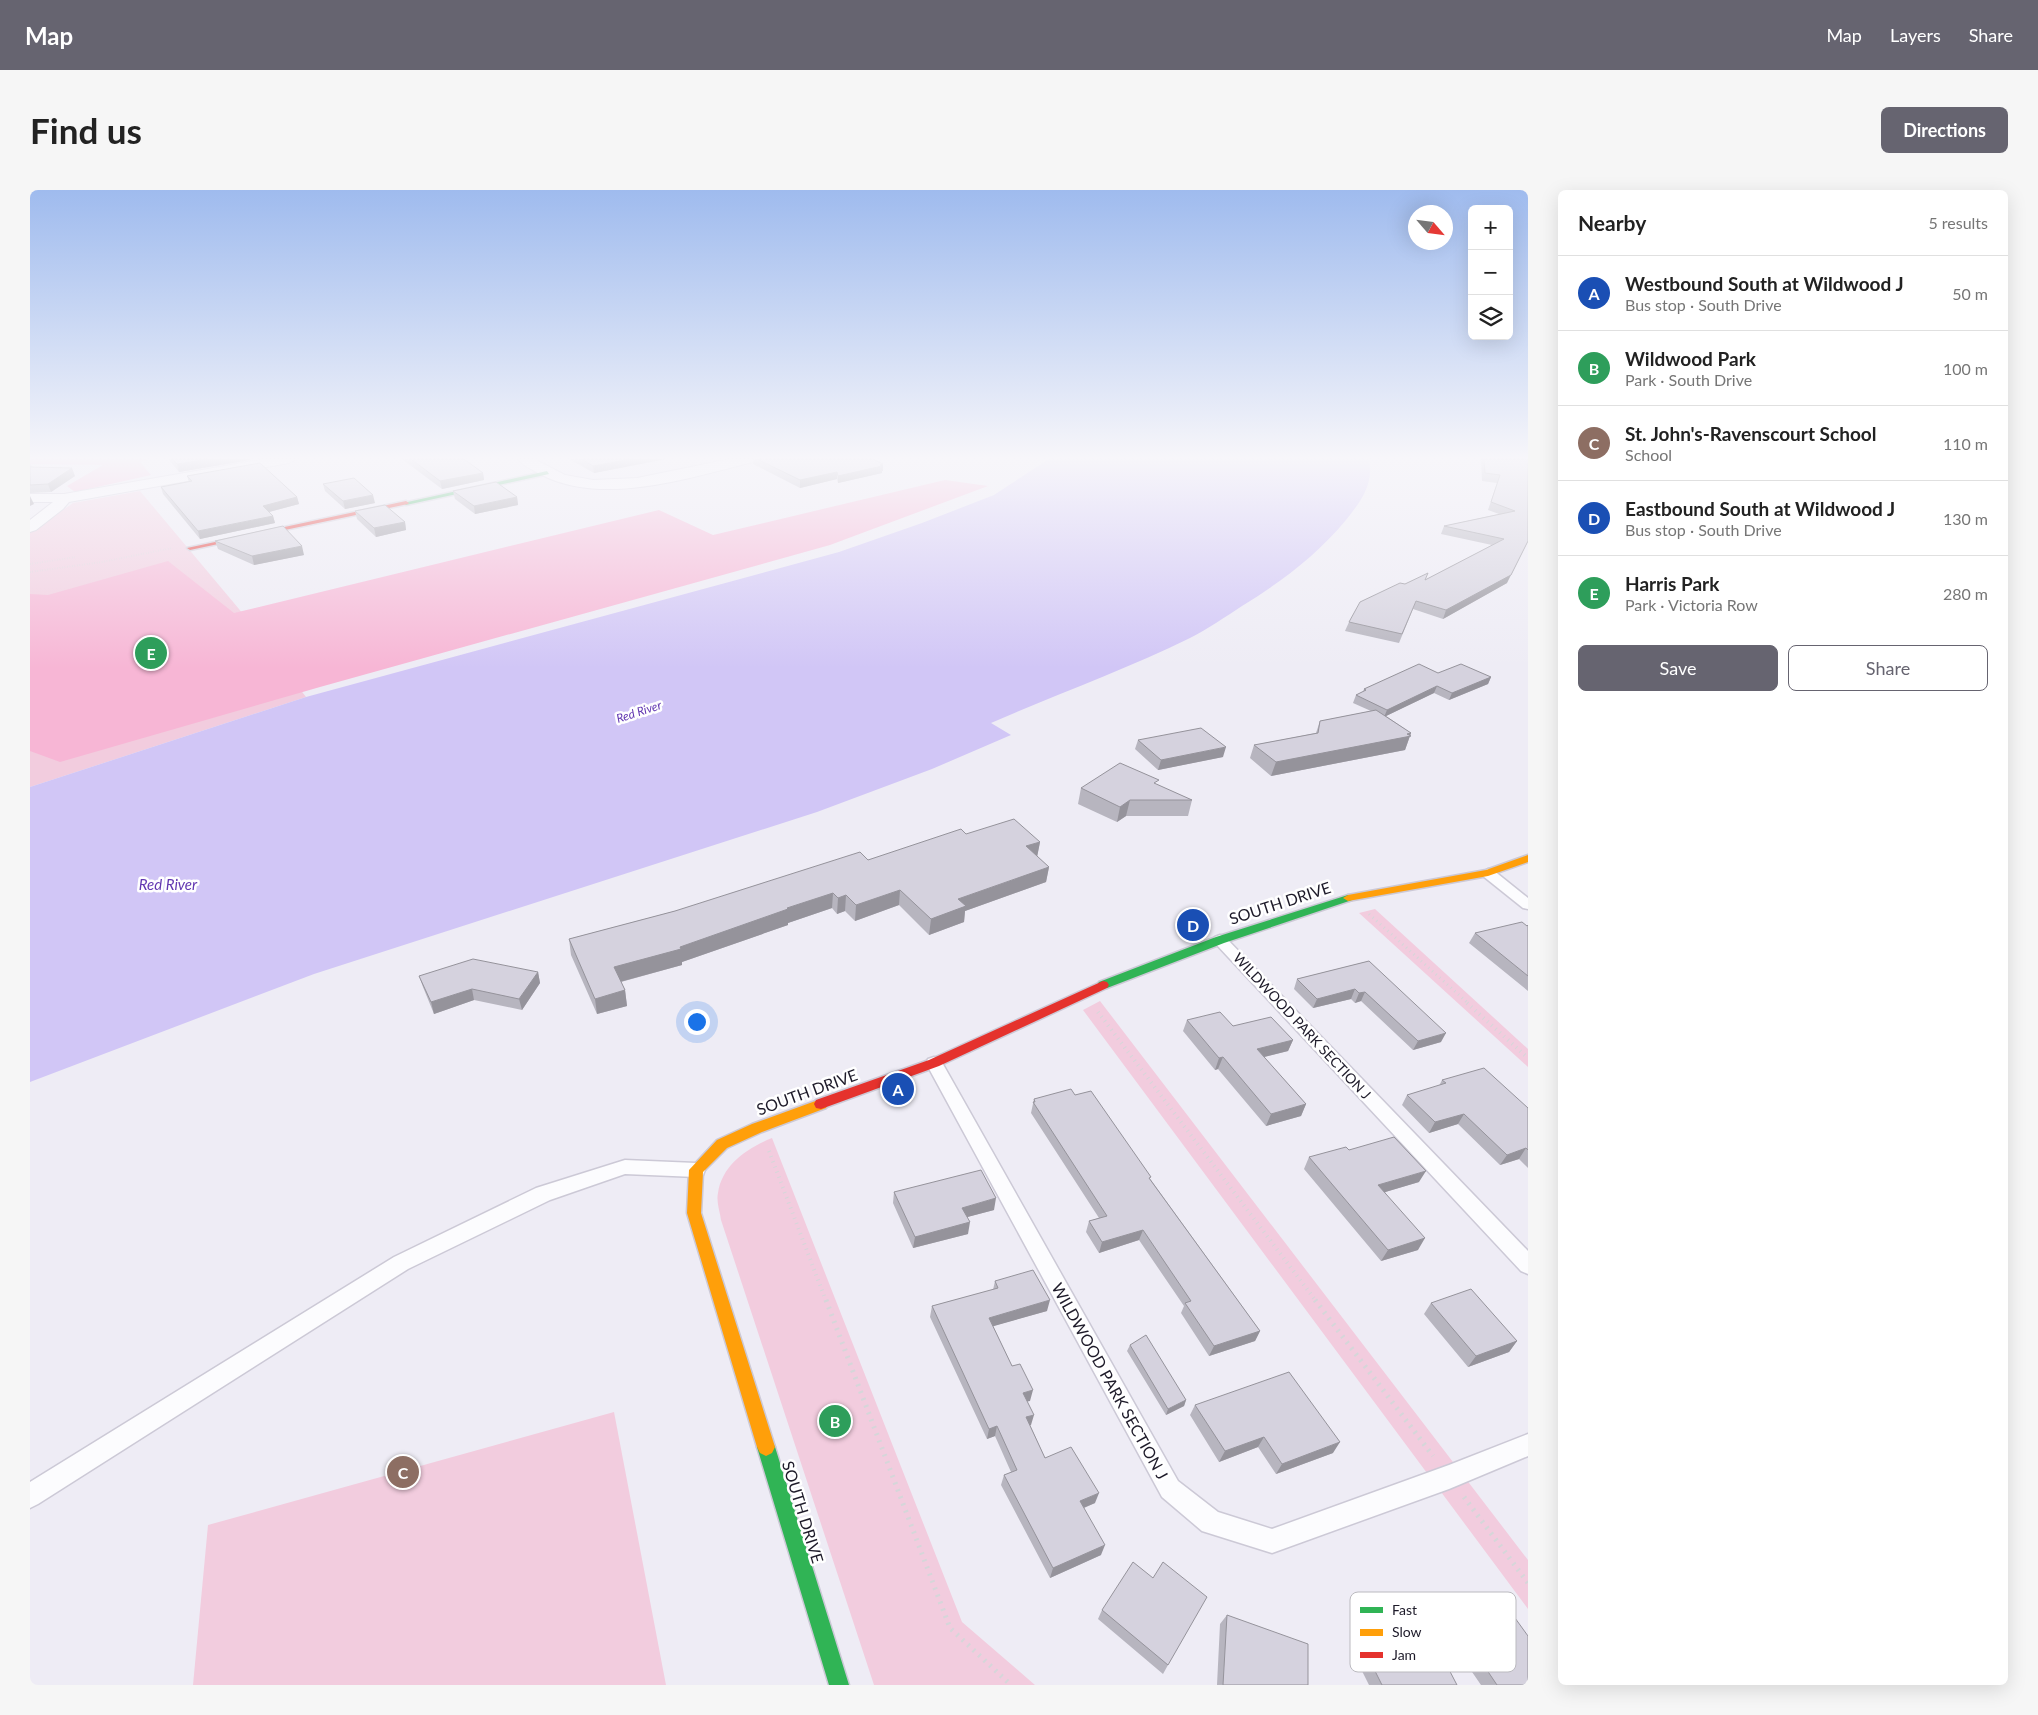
<!DOCTYPE html>
<meta charset="utf-8">
<style>
body{margin:0;font-family:Lato,sans-serif;background:#f6f6f6;color:#222}
.controls{position:absolute;right:15px;top:15px;display:grid;overflow:hidden;border-radius:8px;box-shadow:0 5px 20px #0002}
.controls button{width:45px;height:45px;display:grid;place-items:center;padding:0;border:0;border-bottom:1px solid #e0e0e0;background:#fff;color:#222;font:25px sans-serif}
.compass{position:absolute;left:1378px;top:15px;width:45px;height:45px;border-radius:50%;background:#fff;box-shadow:0 5px 20px #0002;rotate:118deg}
.you{position:absolute;left:666px;top:831px;width:18px;height:18px;margin:-12px;border:4px solid #fff;border-radius:50%;background:#1a73e8;box-shadow:0 0 0 8px #1a73e833}
.badge{display:grid;place-items:center;width:32px;height:32px;border-radius:50%;background:#666470;color:#fff;font-size:16px;font-weight:700}
.pin{position:absolute;translate:-50% -50%;border:2px solid #fff;box-shadow:0 1px 5px #0006}
.list{margin:0;padding:0;list-style:none}
h2{display:flex;justify-content:space-between;align-items:center;height:65px;margin:0;padding:0 20px;font-size:21px}
h2 small{font-size:16px;font-weight:400;color:#767676}
.list li{display:grid;grid-template-columns:32px 1fr auto;gap:15px;align-items:center;box-sizing:border-box;height:75px;padding:0 20px;border-top:1px solid #e0e0e0}
.list b{display:block;font-size:19px;white-space:nowrap}
.list p{margin:0;font-size:16px;white-space:nowrap;color:#767676}
.list em{font-size:16px;font-style:normal;color:#767676}
.actions{display:flex;gap:10px;padding:15px 20px}
.actions a{flex:1;padding:11px 0;border:1px solid #666470;border-radius:8px;text-align:center;font-size:18px;color:#666470}
.actions .main{background:#666470;color:#fff}
.icon{flex:none;width:28px;height:28px;fill:none;stroke:currentColor;stroke-width:2;stroke-linecap:round;stroke-linejoin:round}
.map{position:relative;flex:none;width:1498px;height:1495px;overflow:hidden;border-radius:8px}
header{display:flex;align-items:center;gap:30px;box-sizing:border-box;height:70px;padding:0 25px;background:#666470;color:#fff}
header strong{font-size:24px}
nav{display:flex;gap:28px;margin-inline-start:auto;font-size:18px}
.intro{display:flex;align-items:center;justify-content:space-between;box-sizing:border-box;height:120px;padding:0 30px}
h1{margin:0;font-size:35px}
.button{padding:12px 22px;border-radius:8px;background:#666470;color:#fff;font-size:18px;font-weight:700}
main{display:flex;gap:30px;padding:0 30px}
aside{flex:1;background:#fff;border-radius:8px;box-shadow:0 5px 20px #0002}
.map>svg:first-child{display:block}
.green{fill:#f2ccde}
.forest{fill:#f7b6d5}
.water{fill:#d1c6f6}
.lines{fill:none;stroke-linecap:round;stroke-linejoin:round}
.lane-casing{stroke:#ccc9d6;stroke-width:3}
.street-casing{stroke:#ccc9d6;stroke-width:2}
.fast-casing{stroke:#ccc9d6;stroke-width:3}
.slow-casing{stroke:#ccc9d6;stroke-width:3}
.jam-casing{stroke:#ccc9d6;stroke-width:3}
.path-far3{stroke:#d6d6d9;stroke-width:2;stroke-dasharray:0.5 2;stroke-linecap:butt}
.path-far2{stroke:#d6d6d9;stroke-width:3;stroke-dasharray:1 4;stroke-linecap:butt}
.path-far1{stroke:#d6d6d9;stroke-width:4;stroke-dasharray:1 4.5;stroke-linecap:butt}
.path{stroke:#d6d6d9;stroke-width:5;stroke-dasharray:2 5.5;stroke-linecap:butt}
.lane{fill:#fcfcfe;fill-rule:evenodd}
.street{fill:#fcfcfe;fill-rule:evenodd}
.fast{fill:#30b455;fill-rule:evenodd}
.slow{fill:#ff9f0a;fill-rule:evenodd}
.jam{fill:#e5322d;fill-rule:evenodd}
.wall{fill:#b7b5bf}
.shaded-wall{fill:#95939b}
.building{fill:#d5d2de;stroke:#95939b}
.labels{text-anchor:middle;stroke-width:5;stroke-linejoin:round;paint-order:stroke}
.far-water-label{font-size:12px;font-style:italic;fill:#6237b1;stroke:#fff}
.street-label{font-size:14px;fill:#1d1a29;stroke:#fff}
.water-label{font-size:15px;font-style:italic;fill:#6237b1;stroke:#fff}
.near-street-label{font-size:16px;fill:#1d1a29;stroke:#fff}
.key{fill:#fff;stroke:#bbbabf;stroke-width:1}
.key-label{font-size:14px;fill:#1d1a29}
</style>
<header>
<strong>Map</strong>
<nav><a>Map</a><a>Layers</a><a>Share</a></nav>
</header>
<div class="intro"><h1>Find us</h1><a class="button">Directions</a></div>
<main>
<div class="map">
<svg width="1498" height="1495" viewBox="0 0 1498 1495">
<rect width="100%" height="100%" fill="#eeecf5"/>
<path class="green" d="M110,301L209,419L276,507L0,597V343L43,313Z
M1345,719L1498,859V877L1329,723Z
M1070,811L1498,1370V1419L1053,820Z
M742,948L932,1432L1005,1495H844L691,1030C690,1022 686,1012 688,1003C692,975 717,958 742,948Z
M584,1222L636,1495H163L178,1335Z"/>
<path class="forest" d="M0,269H119L110,272L121,285L45,302L37,296L73,275L0,274Z
M915,290L958,296L800,355L290,497L30,572L0,561V404L18,405L138,371L204,423L629,320L683,345Z"/>
<path class="water" d="M1019,269H1339C1344,294 1331,311 1316,330C1286,366 1251,392 1212,416C1195,427 1178,439 1160,448C1095,480 1027,504 961,533L981,545L902,579L787,622L284,784L0,892V597L276,507L809,362L892,333L964,305Z"/>
<g class="lines">
<g class="lane-casing">
<path id="lane" d="M1458,679L1463,680L1498,708V719L1493,718L1453,686L1451,683Z
M1190,745L1195,747L1498,1061V1084L1491,1081L1185,753L1182,750L1185,747Z
M904,867L910,869L1148,1291L1188,1322L1242,1339L1419,1275L1498,1244V1266L1419,1299L1242,1363L1172,1341L1132,1307L896,873L898,869Z
M595,970L666,973L673,975L675,980L673,985L666,987L595,984L520,1010L378,1079L8,1314L0,1318V1292L364,1067L506,998Z"/>
</g>
<g class="street-casing">
<path id="street" d="M235,269H266L259,273L39,312L33,319L6,340L0,342V330L23,312H0V304H34Z
M488,269H504L535,285L563,290L607,288L700,269H725L723,272C659,288 571,317 510,284C503,280 493,276 488,269Z"/>
</g>
<g class="fast-casing">
<path id="fast" d="M517,281L519,284L376,315L373,313Z
M1318,705L1322,706L1323,708L1322,710L1194,753L1077,798H1069L1067,795L1069,792L1186,747Z
M736,1248L742,1251L745,1257L819,1495H799L727,1257L730,1251Z"/>
</g>
<g class="slow-casing">
<path id="slow" d="M1498,665V672L1458,686L1318,711L1313,708L1318,705L1456,680Z
M791,909L796,910L798,914L796,918L732,942L697,958L673,982L671,1023L745,1257L742,1263L736,1266L730,1263L727,1257L657,1023L659,980L687,950L722,934Z"/>
</g>
<g class="jam-casing">
<path id="jam" d="M376,311L379,313L378,314L160,360L157,358Z
M1073,791L1077,792L1079,795L1077,798L909,876L791,919L786,918L784,914L786,910L899,870Z"/>
</g>
<path class="path-far3" d="M0,374L46,367
M0,382L72,372L142,358"/>
<path class="path-far2" d="M1339,724L1439,814"/>
<path class="path-far1" d="M1437,813L1498,868
M1068,822L1286,1111
M739,961L796,1111"/>
<path class="path" d="M796,1110L920,1438L981,1495
M1285,1110L1403,1266
M1434,1307L1498,1393"/>
<use href="#lane" class="lane"/>
<use href="#street" class="street"/>
<use href="#fast" class="fast"/>
<use href="#slow" class="slow"/>
<use href="#jam" class="jam"/>
</g>
<path class="wall" d="M139,269H220V270L149,282L140,271Z
M372,269H434L453,283L454,290L412,299Z
M539,269H636L564,283Z
M723,269H843L853,281H852V283L808,293L807,289L770,298L723,274Z
M1451,269H1498L1477,393L1413,429L1383,419L1369,453L1315,441L1319,432L1375,394L1396,390L1462,355L1411,344L1414,336L1469,324L1458,320L1467,293L1452,291Z
M0,274L3,277L45,286L21,302L0,303Z
M157,286L267,307L269,314L239,322L243,326L245,333L170,349L133,304L131,297L159,292Z
M293,294L345,313L315,319L295,301Z
M423,301L487,307L488,315L445,324L425,309Z
M325,321L375,332L376,340L346,347L327,329Z
M185,351L274,365L224,375L188,359Z
M1408,483L1461,487L1458,494L1419,510L1404,503L1356,526L1381,543L1375,560L1241,586L1220,568L1224,555L1286,543L1290,531L1341,521L1323,513L1326,505L1333,502L1334,499Z
M1108,550L1193,567L1128,580L1105,559Z
M1127,595L1162,610L1158,626H1096L1087,632L1048,614L1051,598Z
M936,644L1010,652L1007,667L1019,677L1016,692L935,721L934,732L899,745L869,715L825,731L815,721L807,724L802,718L758,733V735L652,772V775L591,792L595,800L597,816L567,824L541,765L539,749Z
M1498,735V801L1439,753L1445,743Z
M1339,771L1411,852L1383,860L1331,811L1325,813L1321,809L1283,818L1264,799L1267,789Z
M508,782L510,793L492,820L444,810L404,824L393,797L389,786Z
M1157,830L1203,836L1263,850L1258,861L1234,867L1276,914L1271,926L1236,936L1188,879L1185,880L1153,841Z
M1412,890L1498,918V978L1489,969L1470,975L1428,934L1399,943L1372,915L1377,905L1409,896Z
M1045,905L1121,990L1230,1141L1225,1151L1179,1166L1151,1123L1154,1116L1109,1050L1069,1063L1056,1042L1059,1031L1069,1028L1001,923L1004,909Z
M1319,960L1389,992L1355,1002L1388,1060L1351,1071L1274,979L1279,967Z
M864,1002L964,1020L937,1027L938,1044L883,1058L863,1013Z
M965,1091L1017,1121L963,1136L982,1176L1000,1211H997L1001,1235H1000L1015,1268L1065,1313L1054,1318L1071,1365L1020,1388L971,1295L974,1285L981,1282L965,1246L957,1249L900,1127L902,1116L963,1100Z
M1401,1113L1487,1151L1479,1162L1438,1177L1394,1124Z
M1100,1155L1156,1210L1154,1216L1136,1225L1097,1161Z
M1165,1215L1303,1263L1246,1284L1228,1257L1189,1272L1160,1225Z
M1123,1388L1138,1475L1133,1484L1068,1429L1072,1420Z
M1197,1425L1278,1495H1187L1190,1434Z
M1430,1440L1498,1495H1451L1420,1450Z
M1333,1457L1427,1495H1339L1325,1467Z"/>
<path class="shaded-wall" d="M178,269H220V270L149,282L147,274Z
M600,269H636L564,283L563,276Z
M853,274V281H852V283L808,293V286Z
M42,278L45,286L21,302L18,294Z
M807,282V289L770,298V290Z
M453,283L454,290L412,299L410,291Z
M343,305L345,313L315,319L313,311Z
M0,306L4,314L0,316Z
M267,307L269,314L235,323L233,316Z
M487,307L488,315L445,324L444,316Z
M243,326L245,333L170,349L168,341Z
M375,332L376,340L346,347L344,338Z
M1498,351L1477,393L1413,429L1416,420Z
M272,356L274,365L224,375L222,366Z
M1461,487L1458,494L1419,510L1422,503Z
M1407,496L1404,503L1354,527L1357,520Z
M1381,543L1375,560L1241,586L1246,572Z
M1196,557L1193,567L1128,580L1131,570Z
M1100,610L1096,626L1087,632L1090,617Z
M1010,652L1007,667L996,656Z
M1019,677L1016,692L935,721L934,732L899,745L901,729L928,709Z
M870,700L869,715L825,731L826,715Z
M803,703L802,718L758,733V735L652,772V775L586,793L584,777L650,757L757,718Z
M816,705L815,721L807,724L808,708Z
M508,782L510,793L492,820L489,809Z
M442,799L444,810L404,824L401,812Z
M1325,799L1321,809L1283,818L1287,809Z
M595,800L597,816L567,824L565,809Z
M1335,802L1331,811L1325,813L1329,803Z
M1416,843L1411,852L1383,860L1388,851Z
M1263,850L1258,861L1222,870L1227,859Z
M1193,867L1188,879L1185,880L1189,868Z
M1276,914L1271,926L1236,936L1241,924Z
M1434,924L1428,934L1399,943L1405,932Z
M1496,958L1489,969L1470,975L1477,965Z
M1396,981L1389,992L1342,1006L1348,995Z
M966,1008L964,1020L930,1029L932,1018Z
M940,1032L938,1044L883,1058L885,1047Z
M1113,1040L1109,1050L1069,1063L1072,1052Z
M1395,1048L1388,1060L1351,1071L1358,1060Z
M1020,1110L1017,1121L957,1138L959,1128Z
M1230,1141L1225,1151L1179,1166L1184,1156Z
M1487,1151L1479,1162L1438,1177L1446,1166Z
M1003,1200L1000,1211L990,1213L993,1203Z
M1156,1210L1154,1216L1136,1225L1138,1219Z
M1004,1225L1001,1235L993,1237L996,1227Z
M967,1236L965,1246L957,1249L959,1239Z
M1234,1247L1228,1257L1189,1272L1195,1261Z
M1310,1252L1303,1263L1246,1284L1252,1274Z
M1069,1303L1065,1313L1046,1321L1050,1311Z
M1075,1355L1071,1365L1020,1388L1023,1378Z"/>
<path class="building" d="M142,269H178L147,274Z
M381,269H434L453,283L410,291Z
M551,269H600L563,276Z
M727,269H843L853,274L850,275L852,276L808,286L807,282L770,290Z
M1454,269H1498V351L1481,385L1416,420L1386,411L1372,444L1319,432L1330,412L1370,393L1375,394L1398,383L1395,390L1474,349L1414,336L1485,321L1461,312L1470,285L1455,283Z
M230,273L267,307L233,316L243,326L168,341L131,297L162,291L157,286Z
M0,277L42,278L18,294L0,295Z
M324,288L343,305L313,311L293,294Z
M466,292L487,307L444,316L423,301Z
M355,315L375,332L344,338L325,321Z
M253,336L272,356L222,366L185,351Z
M1389,474L1408,483L1431,474L1461,487L1422,503L1407,496L1357,520L1326,505L1336,500L1334,499Z
M1346,520L1381,543L1377,544L1381,546L1246,572L1224,555L1288,543L1290,531Z
M1171,538L1196,557L1131,570L1108,550Z
M1090,573L1129,590L1124,593L1162,610H1100L1090,617L1051,598Z
M984,629L1010,652L996,656L1019,677L928,709L936,716L901,729L870,700L826,715L816,705L808,708L803,703L757,718L758,719L650,757L651,759L584,777L595,800L565,809L539,749L645,721L830,662L838,670L931,639L936,644Z
M1492,732L1497,736L1498,735V786L1445,743Z
M443,769L508,782L489,809L442,799L401,812L389,786Z
M1339,771L1416,843L1388,851L1335,802L1329,803L1325,799L1287,809L1267,789Z
M1190,822L1203,836L1241,827L1263,850L1227,859L1276,914L1241,924L1193,867L1189,868L1157,830Z
M1454,878L1498,918V960L1496,958L1477,965L1434,924L1405,932L1377,905L1416,893L1412,890Z
M1041,899L1045,905L1061,901L1121,987L1119,988L1230,1141L1184,1156L1155,1113L1161,1111L1113,1040L1072,1052L1059,1031L1077,1026L1003,912H1005L1004,909Z
M1364,947L1396,981L1348,995L1395,1048L1358,1060L1279,967L1316,957L1319,960Z
M951,980L966,1008L932,1018L940,1032L885,1047L864,1002Z
M1003,1080L1020,1110L959,1128L982,1176L990,1174L1003,1200L993,1203L1004,1225L996,1227L1015,1268L1041,1257L1069,1303L1050,1311L1075,1355L1023,1378L974,1285L987,1280L967,1236L959,1239L902,1116L968,1098L965,1091Z
M1441,1099L1487,1151L1446,1166L1401,1113Z
M1116,1145L1156,1210L1138,1219L1100,1155Z
M1259,1182L1310,1252L1252,1274L1234,1247L1195,1261L1165,1215Z
M1103,1372L1123,1388L1133,1372L1177,1407L1138,1475L1072,1420Z
M1480,1421L1498,1446V1495H1467L1430,1440Z
M1197,1425L1278,1454V1495H1193Z
M1401,1445L1427,1495H1352L1333,1457Z"/>
<linearGradient id="sky" x2="0" y2="1"><stop stop-color="#9fbbee"/><stop offset="0.56" stop-color="#f7f6fa"/><stop offset="1" stop-color="#f7f6fa" stop-opacity="0"/></linearGradient>
<rect width="1498" height="478" fill="url(#sky)"/>
<g class="labels">
<g class="far-water-label">
<text transform="translate(609 522) rotate(-18)" y="4">Red River</text>
</g>
<g class="street-label">
<text transform="translate(1272 836) rotate(47)" y="5">WILDWOOD PARK SECTION J</text>
</g>
<g class="water-label">
<text x="138" y="700">Red River</text>
</g>
<g class="near-street-label">
<text transform="translate(1250 713) rotate(-18)" y="6">SOUTH DRIVE</text>
<text transform="translate(777 902) rotate(-20)" y="6">SOUTH DRIVE</text>
<text transform="translate(1080 1191) rotate(61)" y="6">WILDWOOD PARK SECTION J</text>
<text transform="translate(773 1322) rotate(73)" y="6">SOUTH DRIVE</text>
</g>
</g>
<rect x="1320" y="1402" width="166" height="80" rx="8" class="key"/>
<rect x="1330" y="1417" width="23" height="6" fill="#30b455"/>
<rect x="1330" y="1439" width="23" height="7" fill="#ff9f0a"/>
<rect x="1330" y="1462" width="23" height="6" fill="#e5322d"/>
<g class="key-label">
<text x="1362" y="1425">Fast</text>
<text x="1362" y="1447">Slow</text>
<text x="1362" y="1470">Jam</text>
</g>
</svg>
<div class="controls">
<button>+</button>
<button>−</button>
<button><svg class="icon" aria-label="layers" viewBox="0 0 24 24"><path d="M12 4l9 5-9 5-9-5zM3 14l9 5 9-5"/></svg></button>
</div>
<svg class="compass" viewBox="-18 -18 36 36"><path d="M0-13l5 13h-10z" fill="#e53935"/><path d="M0 13l5-13h-10z" fill="#767676"/></svg>
<div class="you"></div>
<div class="pin badge" style="left:868px;top:899px;background:#1a4fb4">A</div>
<div class="pin badge" style="left:805px;top:1231px;background:#2e9e5b">B</div>
<div class="pin badge" style="left:373px;top:1282px;background:#8d6e63">C</div>
<div class="pin badge" style="left:1163px;top:735px;background:#1a4fb4">D</div>
<div class="pin badge" style="left:121px;top:463px;background:#2e9e5b">E</div>
</div>
<aside>
<h2>Nearby<small>5 results</small></h2>
<ul class="list">
<li><span class="badge" style="background:#1a4fb4">A</span><div><b>Westbound South at Wildwood J</b><p>Bus stop · South Drive</p></div><em>50 m</em></li>
<li><span class="badge" style="background:#2e9e5b">B</span><div><b>Wildwood Park</b><p>Park · South Drive</p></div><em>100 m</em></li>
<li><span class="badge" style="background:#8d6e63">C</span><div><b>St. John's-Ravenscourt School</b><p>School</p></div><em>110 m</em></li>
<li><span class="badge" style="background:#1a4fb4">D</span><div><b>Eastbound South at Wildwood J</b><p>Bus stop · South Drive</p></div><em>130 m</em></li>
<li><span class="badge" style="background:#2e9e5b">E</span><div><b>Harris Park</b><p>Park · Victoria Row</p></div><em>280 m</em></li>
</ul>
<div class="actions"><a class="main">Save</a><a>Share</a></div>
</aside>
</main>
